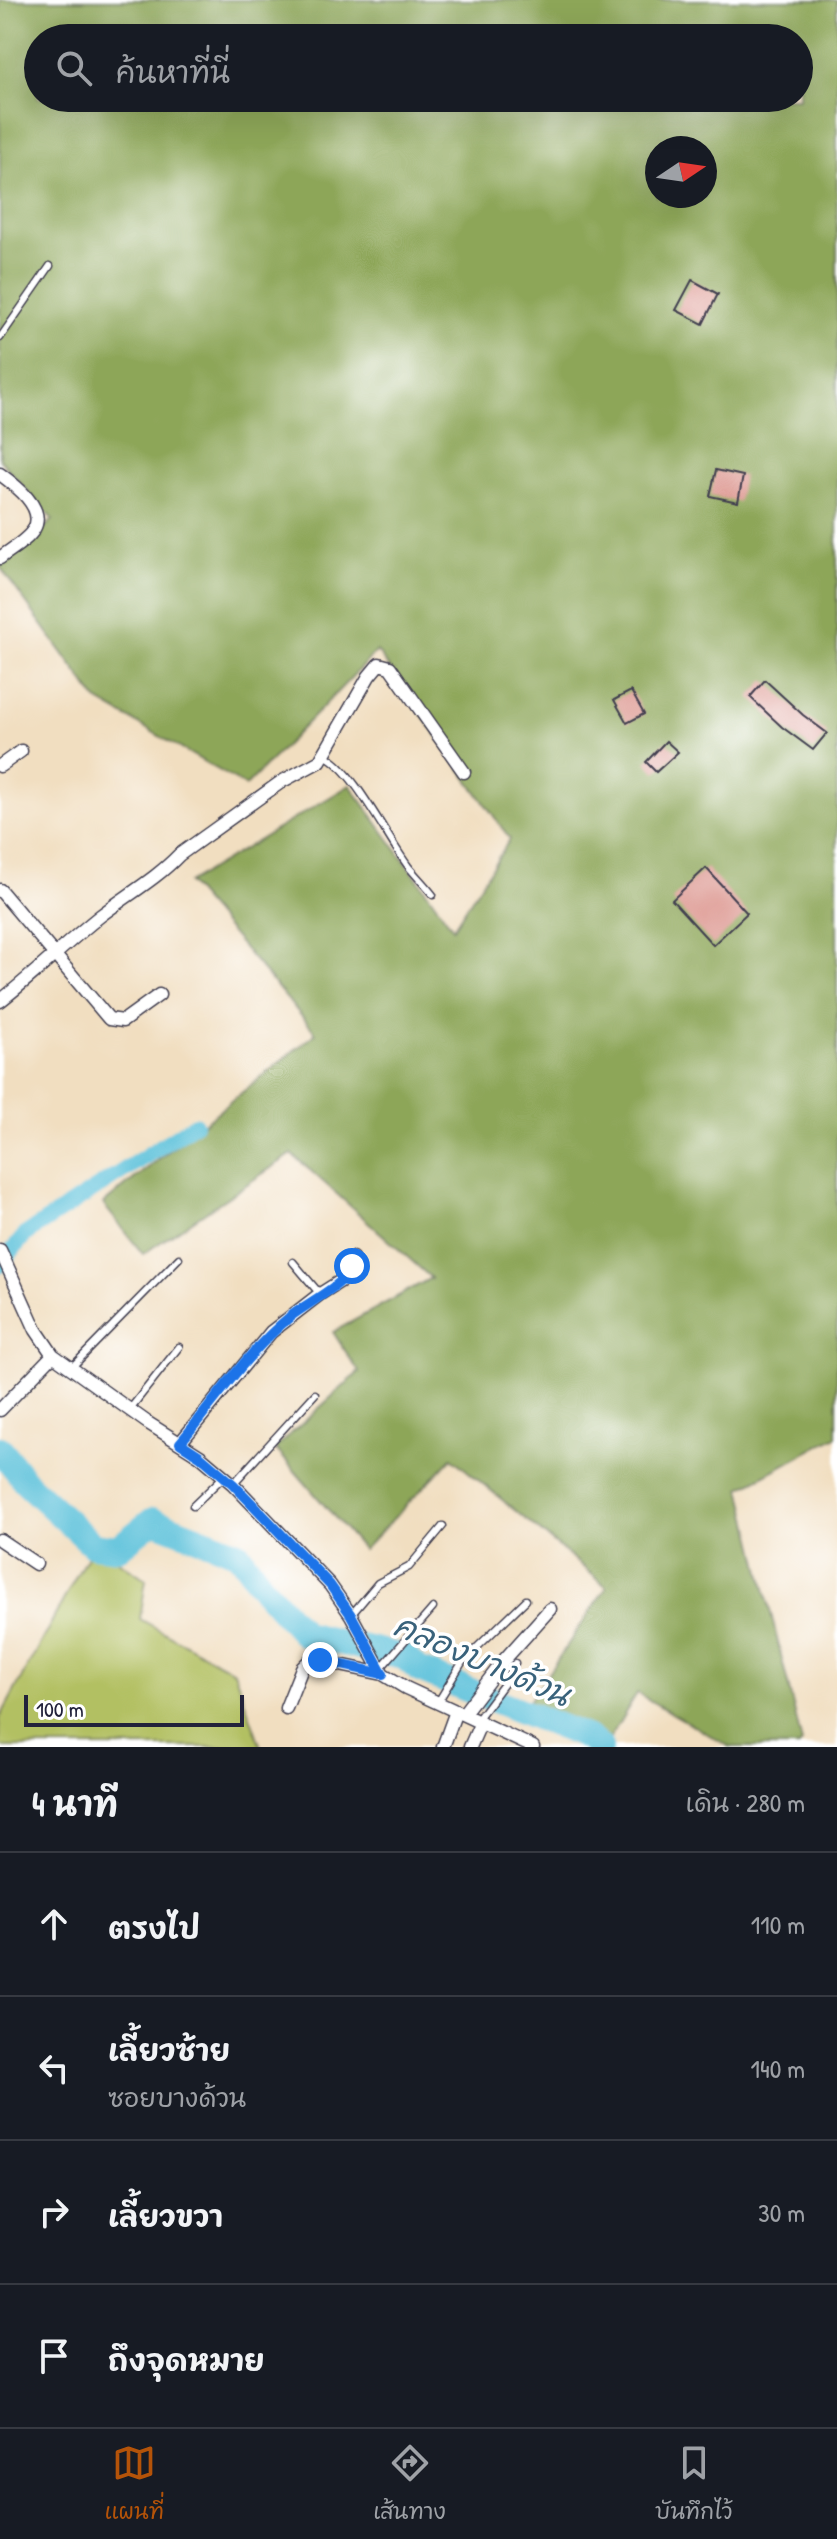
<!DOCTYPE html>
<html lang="th">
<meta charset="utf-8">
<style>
body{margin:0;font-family:"Patrick Hand","Playpen Sans Thai",sans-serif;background:#20242c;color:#f1f3f6}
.compass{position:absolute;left:645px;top:136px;width:72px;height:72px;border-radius:50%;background:#171b24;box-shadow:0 8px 32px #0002;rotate:77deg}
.scale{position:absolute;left:24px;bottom:20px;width:220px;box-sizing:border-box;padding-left:8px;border:4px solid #22223b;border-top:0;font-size:22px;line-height:28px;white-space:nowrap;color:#22223b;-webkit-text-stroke:6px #fff;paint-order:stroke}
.stop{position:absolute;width:24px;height:24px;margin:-18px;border:6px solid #1a73e8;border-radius:50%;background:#fff}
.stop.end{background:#1a73e8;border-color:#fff;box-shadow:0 2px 8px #0008}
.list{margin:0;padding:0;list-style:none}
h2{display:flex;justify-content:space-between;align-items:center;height:104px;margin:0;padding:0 32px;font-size:34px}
h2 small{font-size:26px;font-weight:400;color:#9ea1a6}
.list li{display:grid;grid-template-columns:52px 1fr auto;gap:24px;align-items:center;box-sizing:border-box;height:144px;padding:0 32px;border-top:2px solid #363941}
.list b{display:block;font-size:30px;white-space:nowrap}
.list p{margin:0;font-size:26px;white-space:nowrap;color:#9ea1a6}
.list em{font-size:26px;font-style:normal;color:#9ea1a6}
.icon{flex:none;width:44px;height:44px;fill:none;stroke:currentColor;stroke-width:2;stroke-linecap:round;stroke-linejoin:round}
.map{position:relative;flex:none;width:837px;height:1747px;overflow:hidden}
.search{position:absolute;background:#171b24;box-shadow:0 8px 32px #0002;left:24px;right:24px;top:24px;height:88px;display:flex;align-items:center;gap:20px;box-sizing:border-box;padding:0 28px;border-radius:44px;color:#9ea1a6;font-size:30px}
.sheet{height:680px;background:#171b24}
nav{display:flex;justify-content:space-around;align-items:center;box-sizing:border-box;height:112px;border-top:2px solid #363941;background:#171b24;font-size:22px;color:#9ea1a6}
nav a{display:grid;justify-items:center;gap:4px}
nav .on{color:#b45309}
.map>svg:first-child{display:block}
.green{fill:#b2c062;stroke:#6a714e;stroke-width:2}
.forest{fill:#8da658;stroke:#58644a;stroke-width:2;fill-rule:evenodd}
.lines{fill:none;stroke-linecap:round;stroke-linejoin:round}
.canal{stroke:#5cc1da;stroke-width:16}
.river{stroke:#5cc1da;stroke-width:26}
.building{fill:#dc948d}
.service-casing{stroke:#413e4f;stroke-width:9}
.minor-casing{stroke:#413e4f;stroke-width:15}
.service{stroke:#fff;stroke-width:6}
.minor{stroke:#fff;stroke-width:12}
.route{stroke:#1a73e8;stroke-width:10}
.labels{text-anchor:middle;stroke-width:7;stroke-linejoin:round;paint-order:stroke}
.water-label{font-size:32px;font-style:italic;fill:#39627b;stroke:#fff}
</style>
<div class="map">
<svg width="837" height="1747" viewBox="0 0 837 1747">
<rect width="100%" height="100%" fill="#fff"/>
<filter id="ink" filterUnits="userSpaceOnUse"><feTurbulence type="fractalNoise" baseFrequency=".0125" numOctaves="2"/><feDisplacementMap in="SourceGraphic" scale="16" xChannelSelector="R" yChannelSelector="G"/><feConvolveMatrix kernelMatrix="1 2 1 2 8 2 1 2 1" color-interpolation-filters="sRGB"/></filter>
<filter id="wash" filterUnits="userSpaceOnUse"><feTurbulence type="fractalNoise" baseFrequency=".006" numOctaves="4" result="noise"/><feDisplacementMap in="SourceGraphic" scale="32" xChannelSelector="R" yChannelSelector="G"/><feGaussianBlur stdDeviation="1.8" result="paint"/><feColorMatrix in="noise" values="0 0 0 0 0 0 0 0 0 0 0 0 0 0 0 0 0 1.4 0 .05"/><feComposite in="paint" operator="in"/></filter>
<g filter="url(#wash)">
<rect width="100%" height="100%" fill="#f1dec0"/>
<path class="green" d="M93,1545L146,1579L140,1619L234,1671L261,1747H0V1718Z"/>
<path class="forest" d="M0,0H837V1436L741,1488L802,1743L799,1747H730L637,1693L607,1743L523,1710L607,1587L452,1458L363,1550L275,1448L359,1372L333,1332L431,1278L292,1154L143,1254L103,1204L316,1033L188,883L350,785L453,928L510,839L377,651L246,786L97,700L0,567L53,520L0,460ZM38,38H799V98H38ZM657,148H705V196H657Z"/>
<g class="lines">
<path class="canal" d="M0,1265L26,1234L195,1124"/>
<path class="river" d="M0,1449L28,1485L93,1545L118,1548L153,1520L238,1553L264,1589L304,1634L404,1657L419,1670L588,1738L600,1747"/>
</g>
<g id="blocks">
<path class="building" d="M692,280L718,294L703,324L676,310Z
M716,470L743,476L738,502L710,496Z
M765,680L803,715L827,733L813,750L782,727L750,697Z
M631,691L644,714L627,723L614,700Z
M666,741L678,752L656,772L646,762Z
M706,868L747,913L713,945L672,900Z"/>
</g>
</g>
<g filter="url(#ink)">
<use href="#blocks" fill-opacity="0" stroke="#413e4f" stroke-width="2"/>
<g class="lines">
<g class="service-casing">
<path id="service" d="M0,338L50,266
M324,755C353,768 387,838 408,866C416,876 425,885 433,895
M293,1262L320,1294
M70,1369L179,1258
M130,1409L179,1347
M233,1484L315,1394
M193,1506L224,1476
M351,1615L378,1583L409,1567L443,1526
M380,1669L433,1608
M438,1702L463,1661L526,1600
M477,1720L506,1681L515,1663"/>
</g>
<g class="minor-casing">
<path id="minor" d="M0,474C15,485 46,508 34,529C28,540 10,550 0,558
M0,766L21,751
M0,890L109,1019L123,1021L159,995
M0,1001C35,974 66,943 100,916C127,895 156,879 179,855L281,782L320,761L369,676L379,664L390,667L464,772
M0,1250L36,1330L53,1355L148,1423L200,1456L233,1484L330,1585L351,1615L383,1674L406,1688L533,1747
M0,1410L53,1355
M180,1443L271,1332L320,1294L347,1277L351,1272L352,1258
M0,1540L36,1564
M286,1708L302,1668L311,1659L383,1674
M463,1714L505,1659L550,1609
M443,1747L456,1711
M470,1747L481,1722"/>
</g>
<use href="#service" class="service"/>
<use href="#minor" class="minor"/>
</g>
</g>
<g class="lines" filter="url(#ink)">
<path class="route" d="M320,1660L383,1674L351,1615L330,1585L233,1484L200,1456L180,1443C215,1401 248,1351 291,1316C306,1304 349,1282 352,1266"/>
</g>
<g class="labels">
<g class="water-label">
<text transform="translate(482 1660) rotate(23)" y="11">คลองบางด้วน</text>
</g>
</g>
</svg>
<svg class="compass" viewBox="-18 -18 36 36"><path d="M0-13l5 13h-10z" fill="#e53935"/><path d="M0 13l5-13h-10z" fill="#9ea1a6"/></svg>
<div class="scale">100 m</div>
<div class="stop" style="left:352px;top:1266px"></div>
<div class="stop end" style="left:320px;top:1660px"></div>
<div class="search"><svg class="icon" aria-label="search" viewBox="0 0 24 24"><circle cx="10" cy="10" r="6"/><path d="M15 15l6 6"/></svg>ค้นหาที่นี่</div>
</div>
<section class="sheet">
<h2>4 นาที<small>เดิน · 280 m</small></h2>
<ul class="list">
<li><svg class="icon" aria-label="ahead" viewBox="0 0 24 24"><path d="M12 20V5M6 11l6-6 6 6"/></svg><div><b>ตรงไป</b></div><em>110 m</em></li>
<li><svg class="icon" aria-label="left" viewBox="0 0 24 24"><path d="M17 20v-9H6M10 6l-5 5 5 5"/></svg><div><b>เลี้ยวซ้าย</b><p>ซอยบางด้วน</p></div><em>140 m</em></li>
<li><svg class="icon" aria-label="right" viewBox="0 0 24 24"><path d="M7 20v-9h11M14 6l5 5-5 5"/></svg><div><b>เลี้ยวขวา</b></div><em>30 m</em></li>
<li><svg class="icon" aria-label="arrive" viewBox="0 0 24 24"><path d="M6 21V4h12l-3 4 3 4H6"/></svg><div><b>ถึงจุดหมาย</b></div></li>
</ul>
</section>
<nav>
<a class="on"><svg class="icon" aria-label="map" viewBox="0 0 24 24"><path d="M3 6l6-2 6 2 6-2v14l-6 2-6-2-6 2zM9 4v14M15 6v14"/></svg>แผนที่</a>
<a><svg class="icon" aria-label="directions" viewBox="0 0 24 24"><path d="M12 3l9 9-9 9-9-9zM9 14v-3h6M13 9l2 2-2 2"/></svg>เส้นทาง</a>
<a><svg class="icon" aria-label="saved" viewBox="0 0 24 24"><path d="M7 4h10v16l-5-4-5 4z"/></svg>บันทึกไว้</a>
</nav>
